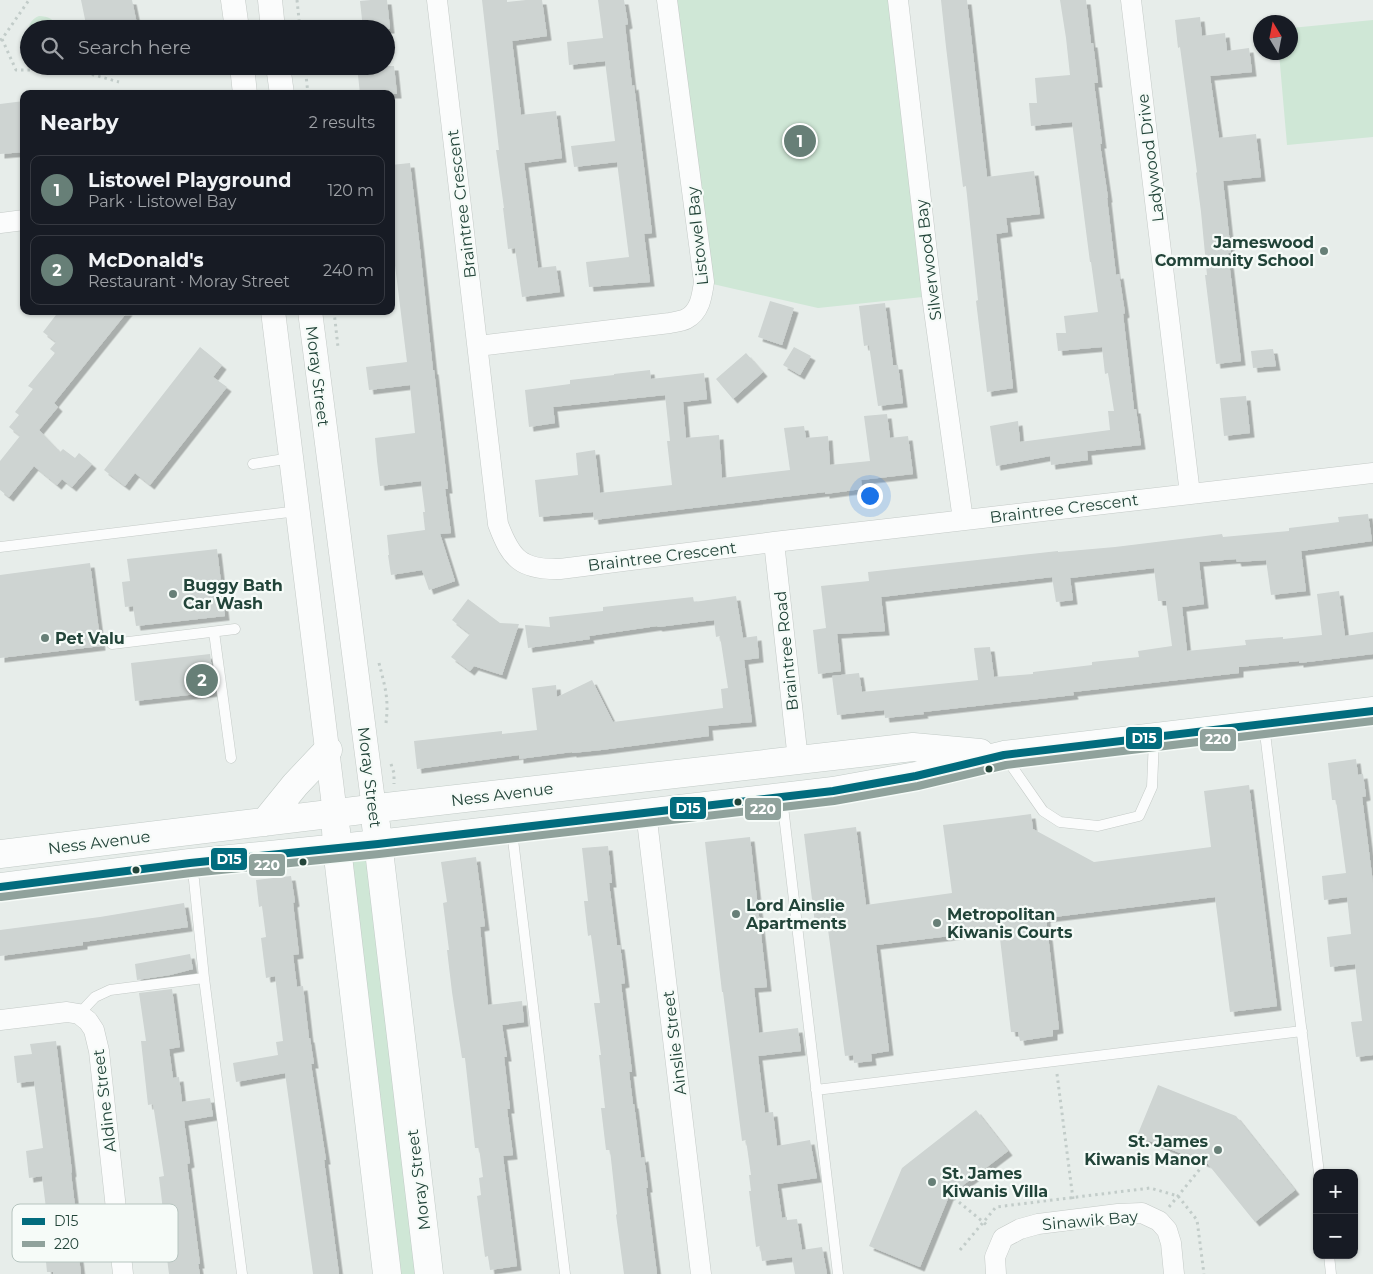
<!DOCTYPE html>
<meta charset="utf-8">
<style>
body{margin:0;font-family:Montserrat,sans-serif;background:#20242c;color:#f1f3f6}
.controls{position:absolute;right:15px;bottom:15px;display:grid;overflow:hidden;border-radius:10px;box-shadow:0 1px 4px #0004}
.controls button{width:45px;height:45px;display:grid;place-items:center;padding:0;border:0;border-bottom:1px solid #363941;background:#171b24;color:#f1f3f6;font:25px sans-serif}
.compass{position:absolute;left:1253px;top:15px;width:45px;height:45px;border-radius:50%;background:#171b24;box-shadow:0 1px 4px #0004;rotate:350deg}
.you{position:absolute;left:869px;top:495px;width:18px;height:18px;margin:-12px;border:4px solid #fff;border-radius:50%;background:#1a73e8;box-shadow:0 0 0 8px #1a73e833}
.badge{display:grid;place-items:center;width:32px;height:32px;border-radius:50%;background:#677f77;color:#fff;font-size:16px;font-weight:700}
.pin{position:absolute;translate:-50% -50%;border:2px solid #fff;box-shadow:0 1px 5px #0006}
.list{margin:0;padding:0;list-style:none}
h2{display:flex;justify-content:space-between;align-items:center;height:65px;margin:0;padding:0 20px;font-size:21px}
h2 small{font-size:16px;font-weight:400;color:#9ea1a6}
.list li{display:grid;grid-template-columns:32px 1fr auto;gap:15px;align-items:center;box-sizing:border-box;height:70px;margin:0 10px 10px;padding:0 10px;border:1px solid #363941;border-radius:10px}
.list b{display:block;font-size:19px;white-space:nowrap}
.list p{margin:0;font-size:16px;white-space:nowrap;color:#9ea1a6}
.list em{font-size:16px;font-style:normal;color:#9ea1a6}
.icon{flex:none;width:28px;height:28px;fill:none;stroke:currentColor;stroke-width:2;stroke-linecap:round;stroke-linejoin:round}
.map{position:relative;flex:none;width:1373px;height:1274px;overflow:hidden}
.search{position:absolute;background:#171b24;box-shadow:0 1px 4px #0004;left:20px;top:20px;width:375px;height:55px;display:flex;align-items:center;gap:12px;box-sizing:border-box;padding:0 18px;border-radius:28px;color:#9ea1a6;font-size:19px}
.panel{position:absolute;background:#171b24;box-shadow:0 1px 4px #0004;left:20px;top:90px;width:375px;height:225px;border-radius:10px}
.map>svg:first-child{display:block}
.green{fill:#cfe7d6}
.building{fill:#ced4d2;filter:url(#shadow)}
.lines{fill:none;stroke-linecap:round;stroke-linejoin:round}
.service-casing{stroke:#c4cac7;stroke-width:11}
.minor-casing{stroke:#c4cac7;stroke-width:21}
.tertiary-casing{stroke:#c4cac7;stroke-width:25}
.secondary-casing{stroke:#c2cbc7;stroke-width:29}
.path{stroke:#c2ccc9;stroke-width:3;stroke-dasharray:2.5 4;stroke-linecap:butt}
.service{stroke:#fbfcfc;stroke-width:10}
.minor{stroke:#fbfcfc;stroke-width:20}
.tertiary{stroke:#fbfcfc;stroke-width:24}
.secondary{stroke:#fbfcfc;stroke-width:28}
.bus-1-casing{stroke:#f6fbf8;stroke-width:11}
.bus-2-casing{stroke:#f6fbf8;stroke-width:11}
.bus-1{stroke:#026c7e;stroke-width:8}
.bus-2{stroke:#90a29c;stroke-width:8}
.poi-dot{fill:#677f77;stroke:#f6fbf8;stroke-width:2}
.bus-dot{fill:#224439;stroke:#f6fbf8;stroke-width:2}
.labels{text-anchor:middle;stroke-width:4.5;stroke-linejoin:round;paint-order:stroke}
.street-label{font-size:16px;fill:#224439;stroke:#f6fbf8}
.poi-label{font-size:16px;font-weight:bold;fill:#224439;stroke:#f6fbf8;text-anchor:start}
.key{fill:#f6fbf8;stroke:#b6c4bf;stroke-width:1}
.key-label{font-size:14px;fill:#224439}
.line-badge{stroke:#f6fbf8;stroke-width:2}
.badge-label{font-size:14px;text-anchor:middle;font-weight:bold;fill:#fff}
</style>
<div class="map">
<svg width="1373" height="1274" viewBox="0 0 1373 1274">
<defs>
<filter id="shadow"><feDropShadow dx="4.5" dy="4.5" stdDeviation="0" flood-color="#0004"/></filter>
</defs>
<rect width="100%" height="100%" fill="#e7edea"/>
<path class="green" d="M667,0H898L932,296L818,308L704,282Z
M39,16C48,16 55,19 57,29H29V32C28,24 32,19 39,16Z
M1373,20V137L1287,145L1279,53L1290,52L1291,28Z
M378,844L429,1274H387L337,848Z"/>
<path class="building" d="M81,0H132L138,29H87Z
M371,0H387L390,29H363L360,1Z
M482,0H507V2L526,0H542L547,36L512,41L521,115L556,111L562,158L524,163L538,268L556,266L560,292L522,297L515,248L508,249L503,208H504L496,150H499Z
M598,0H624L628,24L625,25L632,86L634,85L652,233L644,234L650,282L589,287L586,262L629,257L617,162L574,167L571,146L615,141L605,61L569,65L567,42L603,38Z
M941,0H967L987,177L1034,171L1040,214L1006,218L1008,232L996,234L1013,388L987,392L976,301L978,300L966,186L963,187L946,47Z
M1060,0H1086L1091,43H1093L1098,83H1094L1102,144H1100L1108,198H1107L1116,275L1119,274L1125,313L1123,314L1134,409H1136L1141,445L1087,451L1088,460L1051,465L1050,456L996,466L990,426L1018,421L1020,442L1110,430L1108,411H1114L1108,373L1105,374L1102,347L1058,351L1056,333H1066L1064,316L1098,312L1091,262H1090L1072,122L1031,126L1029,103H1037L1035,78L1070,75L1066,38Z
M1200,17L1202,36L1225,33L1227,51L1249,48L1252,72L1210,76L1219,138L1256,134L1261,177L1223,181L1231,253H1228L1241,361L1216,364L1205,275H1207L1201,212L1196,173L1197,172L1180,47L1178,48L1175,20Z
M357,66H394L397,94H360Z
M24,101V152L0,154V104Z
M410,163L420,249L433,370H434L448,489H445L451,533L440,534L455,581L429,590L422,570L391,575L388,555H389L387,535L425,530L423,512H425L421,481L380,486L377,461L375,438L415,433L410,385L369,390L366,367L407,362L391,233V165Z
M770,301L794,308L782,345L758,337Z
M885,303L893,365H898L903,403L878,406L869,345L864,346L859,306Z
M59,311H128L54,403L58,407L39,430L60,452L63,449L75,458L79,453L92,464L72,487L62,479L57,485L34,466L9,497L0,490V461L20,436L9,427L19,415L15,412L33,389L28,386L55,353L50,349L56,342L43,332Z
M200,347L222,365L213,377L227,387L150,485L135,473L125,486L104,470Z
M794,347L811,356L800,375L783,365Z
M1273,349L1276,366L1253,368L1251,351Z
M746,353L763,372L733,399L716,379Z
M650,370L651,379L704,373L707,399L683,402L686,438L719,435L722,478L790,470L784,428L804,426L806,438L828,436L830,465L870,461L864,416L887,414L890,438L908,436L913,474L861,480L862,489L825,494V492L594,520L593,512L539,517L535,480L578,475L576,453L595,450L600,493L672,485L667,441H670L665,395L553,407L555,423L529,427L525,390L570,384V380L614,375V374Z
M1246,396L1250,433L1224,436L1220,398Z
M1368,514L1372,541L1301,551L1306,591L1271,595L1266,560L1237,562L1236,559L1199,562L1204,604L1182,607L1187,651L1246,645L1245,640L1283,637V639L1322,635L1317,594L1339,591L1345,636L1373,632V654L1299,663V661L1239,667V673L1073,692L1074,695L923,712L924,714L885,718L884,710L837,715L832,676L859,673L862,692L978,680L974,648L990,647L994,677L1033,674V672L1092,665V662L1139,657L1138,651L1172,646L1166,601H1158L1154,568L1070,578L1073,600L1056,602L1052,577L881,597L885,631L837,634L841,671L818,674L813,630L826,628L821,586L869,581L868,572L1058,551V552L1115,547L1222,534L1223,537L1289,531V528L1339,522L1338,517Z
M217,549L225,616L136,626L133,606L125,607L122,582L130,581L127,559Z
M90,563L101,646L0,658V575Z
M736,596L743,638L757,636L759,658L744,660L752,722L708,726L709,736L601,750L572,753V752L519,759V755L417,769L414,741L502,731V734L537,730L532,688L556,685L557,697L592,680L613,722L723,708L721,689L728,688L720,636L716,637L714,620L658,627L657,626L589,636L590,639L528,648L525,625L550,627L549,617L603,611V607L693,597L694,602Z
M468,599L500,623L519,624L502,675L474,666L470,671L451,657L470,634L452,620Z
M210,654L215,692L135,701L131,663Z
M1356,759L1358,775L1363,774L1366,796L1362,797L1373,883V1055L1356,1057L1351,1022L1362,1021L1355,964L1330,967L1327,937L1351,934L1347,897L1324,900L1322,876L1346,873L1336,800H1332L1328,763Z
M1249,785L1277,1006L1230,1012L1215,897L1046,918L1059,1029L1053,1030V1036L1020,1041L1018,1032H1011L999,930L876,945L889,1051L871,1054L872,1061L854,1063L853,1055L845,1056L827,922L815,924L804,834L856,827L866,905L952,893L943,825L1031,814L1033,829L1094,862L1211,847L1204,791Z
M750,837L767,987L754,988L759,1033L798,1028L801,1051L758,1056L765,1113L773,1112L777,1146L810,1140L817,1178L777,1184L782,1218L787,1217V1220L797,1219L802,1250L822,1247L827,1274H795L792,1257L762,1261L760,1246L756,1247L749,1191H751L749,1175H751L746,1140L742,1141L723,992H722L705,842Z
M608,846L612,883H609L617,945H620L625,983L621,984L632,1072H629L633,1104H634L641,1158L644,1157L648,1188H646L657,1274H624L616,1215L617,1214L610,1150H606L601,1108H605L599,1055H601L594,1003H600L591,935L588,936L584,901H588L582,848Z
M476,857L485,926L480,927L488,1005L522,1001L524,1022L502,1025L507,1057H504L510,1109H507L513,1155L503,1156L517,1266L490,1270L488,1256L485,1257L477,1196L481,1195L479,1178L483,1177L479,1148H475L465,1058H462L452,992L447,950H449L443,903L447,902L441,862Z
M291,876L295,902L293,903L299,954L293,955L297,987L303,986L309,1038H310L314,1064H311L326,1160H324L339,1274H313L285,1073L236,1082L233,1063L278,1055L276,1042L283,1041L275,976L266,978L261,938L266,937L262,906L259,907L256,880Z
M184,903L188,927L83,942V945L0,956V930L100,917Z
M190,954L193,969L170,975L137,980L135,964Z
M172,989L180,1047L169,1049L173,1078L179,1077L182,1102L210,1098L213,1116L184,1121L190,1163L187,1164L197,1241L200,1264H198L200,1274H169L163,1227H165L159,1177L164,1176L153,1104L148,1105L141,1041H146L139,993Z
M56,1041L72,1172L71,1173L78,1231L76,1232L81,1274H53V1272H47L44,1241H50L42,1176L29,1178L26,1151L43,1148L34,1081L17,1083L14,1056L32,1054L30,1044Z
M1158,1085L1236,1116L1295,1190L1255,1222L1208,1164L1137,1136Z
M976,1110L1008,1151L949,1196L920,1267L869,1246L902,1168Z"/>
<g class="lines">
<g class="service-casing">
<path id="service" d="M253,464L291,458
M0,547L298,511
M214,632L231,758
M112,644L235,629
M1264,725L1319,1173
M1006,758L1043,811L1060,822L1098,826L1139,816L1152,787L1154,739
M782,798L838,1274
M512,831L565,1274
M190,863L194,880L204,978L242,1274
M79,1014L95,997L110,990L204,978
M816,1090L1302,1031
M1329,1255L1331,1274"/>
</g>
<g class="minor-casing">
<path id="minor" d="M437,0L498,524C511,559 521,570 560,569L774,542L1373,473
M898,0L932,296L963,520
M1131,0L1190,494
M0,223L24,220
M478,346L670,323C675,322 682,321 686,319C700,312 702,296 704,282L667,0
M774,542L798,760
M646,812L701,1274
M0,1020L67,1012L79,1014L88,1021L94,1030L99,1051L123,1274
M996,1274L995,1257L1003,1238L1020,1229L1038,1224L1118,1214L1142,1213L1159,1221L1167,1230L1171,1243L1174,1274"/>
</g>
<g class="tertiary-casing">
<path id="tertiary" d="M233,0L237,29
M270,0L273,29
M242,66L245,94
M278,66L282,94
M273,311L335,814
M310,311L374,809"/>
</g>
<g class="secondary-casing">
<path id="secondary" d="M265,822L295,785L328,750
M376,825L429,1274
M336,830L337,848L387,1274
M0,854L395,806L913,747L980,753
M0,887L190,863L378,844L833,791L916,776L1004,755L1373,711"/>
</g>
<path class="path" d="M297,0L300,29
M2,39L16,70H76L119,82
M0,40L2,39L29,0
M305,66L308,94
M334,311L338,347
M379,663C385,687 389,698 386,723
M391,764L394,773V784
M1057,1074L1073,1199
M954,1198L988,1226
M1169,1207L1200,1169
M960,1250L996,1207L1150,1188L1178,1196L1197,1220L1204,1274"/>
<use href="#service" class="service"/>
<use href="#minor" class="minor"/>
<use href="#tertiary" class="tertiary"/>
<use href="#secondary" class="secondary"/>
<g class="bus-1-casing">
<path id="bus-1" d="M0,887L190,863L378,844L833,791L916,776L1004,755L1373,711"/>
</g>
<g class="bus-2-casing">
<path id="bus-2" d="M1,897L191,873L379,854L834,801L918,786L1006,765L1373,721"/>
</g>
<use href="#bus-1" class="bus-1"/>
<use href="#bus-2" class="bus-2"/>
</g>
<g class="poi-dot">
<circle cx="1324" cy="251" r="5"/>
<circle cx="173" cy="594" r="5"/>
<circle cx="45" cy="638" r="5"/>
<circle cx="736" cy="914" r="5"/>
<circle cx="937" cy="923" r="5"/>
<circle cx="1218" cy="1150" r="5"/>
<circle cx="932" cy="1182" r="5"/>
</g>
<g class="bus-dot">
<circle cx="989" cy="769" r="4.5"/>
<circle cx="738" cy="802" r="4.5"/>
<circle cx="303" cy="862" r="4.5"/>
<circle cx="136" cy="870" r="4.5"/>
</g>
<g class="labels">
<g class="street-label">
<text transform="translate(1150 158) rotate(-97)" y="6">Ladywood Drive</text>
<text transform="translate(461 204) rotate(-97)" y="6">Braintree Crescent</text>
<text transform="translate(697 236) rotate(-96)" y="6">Listowel Bay</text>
<text transform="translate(928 260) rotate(-97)" y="6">Silverwood Bay</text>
<text transform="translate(318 376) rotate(83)" y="6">Moray Street</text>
<text transform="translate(1064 508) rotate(-7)" y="6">Braintree Crescent</text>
<text transform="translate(662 556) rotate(-7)" y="6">Braintree Crescent</text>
<text transform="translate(786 651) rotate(-96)" y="6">Braintree Road</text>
<text transform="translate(370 777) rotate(83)" y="6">Moray Street</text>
<text transform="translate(502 794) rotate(-7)" y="6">Ness Avenue</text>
<text transform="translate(99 842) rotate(-7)" y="6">Ness Avenue</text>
<text transform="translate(674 1043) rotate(-97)" y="6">Ainslie Street</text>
<text transform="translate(104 1101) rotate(-97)" y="6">Aldine Street</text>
<text transform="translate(418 1180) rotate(-97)" y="6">Moray Street</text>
<text transform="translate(1090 1220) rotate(-5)" y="6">Sinawik Bay</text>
</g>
<g class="poi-label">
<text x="1314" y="248" text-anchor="end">Jameswood<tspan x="1314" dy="18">Community School</tspan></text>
<text x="183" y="591">Buggy Bath<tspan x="183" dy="18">Car Wash</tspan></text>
<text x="55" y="644">Pet Valu</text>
<text x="746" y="911">Lord Ainslie<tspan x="746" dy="18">Apartments</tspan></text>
<text x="947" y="920">Metropolitan<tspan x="947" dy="18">Kiwanis Courts</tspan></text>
<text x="1208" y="1147" text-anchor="end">St. James<tspan x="1208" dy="18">Kiwanis Manor</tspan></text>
<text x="942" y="1179">St. James<tspan x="942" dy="18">Kiwanis Villa</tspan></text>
</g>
</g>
<rect x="12" y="1204" width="166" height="58" rx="8" class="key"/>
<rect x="22" y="1218" width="23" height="7" fill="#026c7e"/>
<rect x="22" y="1241" width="23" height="6" fill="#90a29c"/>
<g class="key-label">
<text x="54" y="1226">D15</text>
<text x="54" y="1249">220</text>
</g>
<g class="line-badge">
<rect x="1125" y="726" width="38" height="24" rx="5" fill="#026c7e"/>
<rect x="1199" y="728" width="38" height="24" rx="5" fill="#90a29c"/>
<rect x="669" y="796" width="38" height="24" rx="5" fill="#026c7e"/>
<rect x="744" y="797" width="38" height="24" rx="5" fill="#90a29c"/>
<rect x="210" y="847" width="38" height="24" rx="5" fill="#026c7e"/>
<rect x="248" y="853" width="38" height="24" rx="5" fill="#90a29c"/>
</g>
<g class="badge-label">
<text x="1144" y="743">D15</text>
<text x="1218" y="744">220</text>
<text x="688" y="813">D15</text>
<text x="763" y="814">220</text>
<text x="229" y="864">D15</text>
<text x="267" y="870">220</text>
</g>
</svg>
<div class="controls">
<button>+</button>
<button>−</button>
</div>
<svg class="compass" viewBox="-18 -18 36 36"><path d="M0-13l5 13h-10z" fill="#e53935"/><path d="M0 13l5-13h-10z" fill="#9ea1a6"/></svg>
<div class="you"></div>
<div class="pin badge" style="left:800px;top:141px">1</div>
<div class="pin badge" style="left:202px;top:680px">2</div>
<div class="search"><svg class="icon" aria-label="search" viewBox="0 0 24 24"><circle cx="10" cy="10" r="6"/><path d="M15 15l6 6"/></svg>Search here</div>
<section class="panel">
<h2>Nearby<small>2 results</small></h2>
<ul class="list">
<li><span class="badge">1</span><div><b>Listowel Playground</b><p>Park · Listowel Bay</p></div><em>120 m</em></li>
<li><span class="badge">2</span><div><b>McDonald's</b><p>Restaurant · Moray Street</p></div><em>240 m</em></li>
</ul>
</section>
</div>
